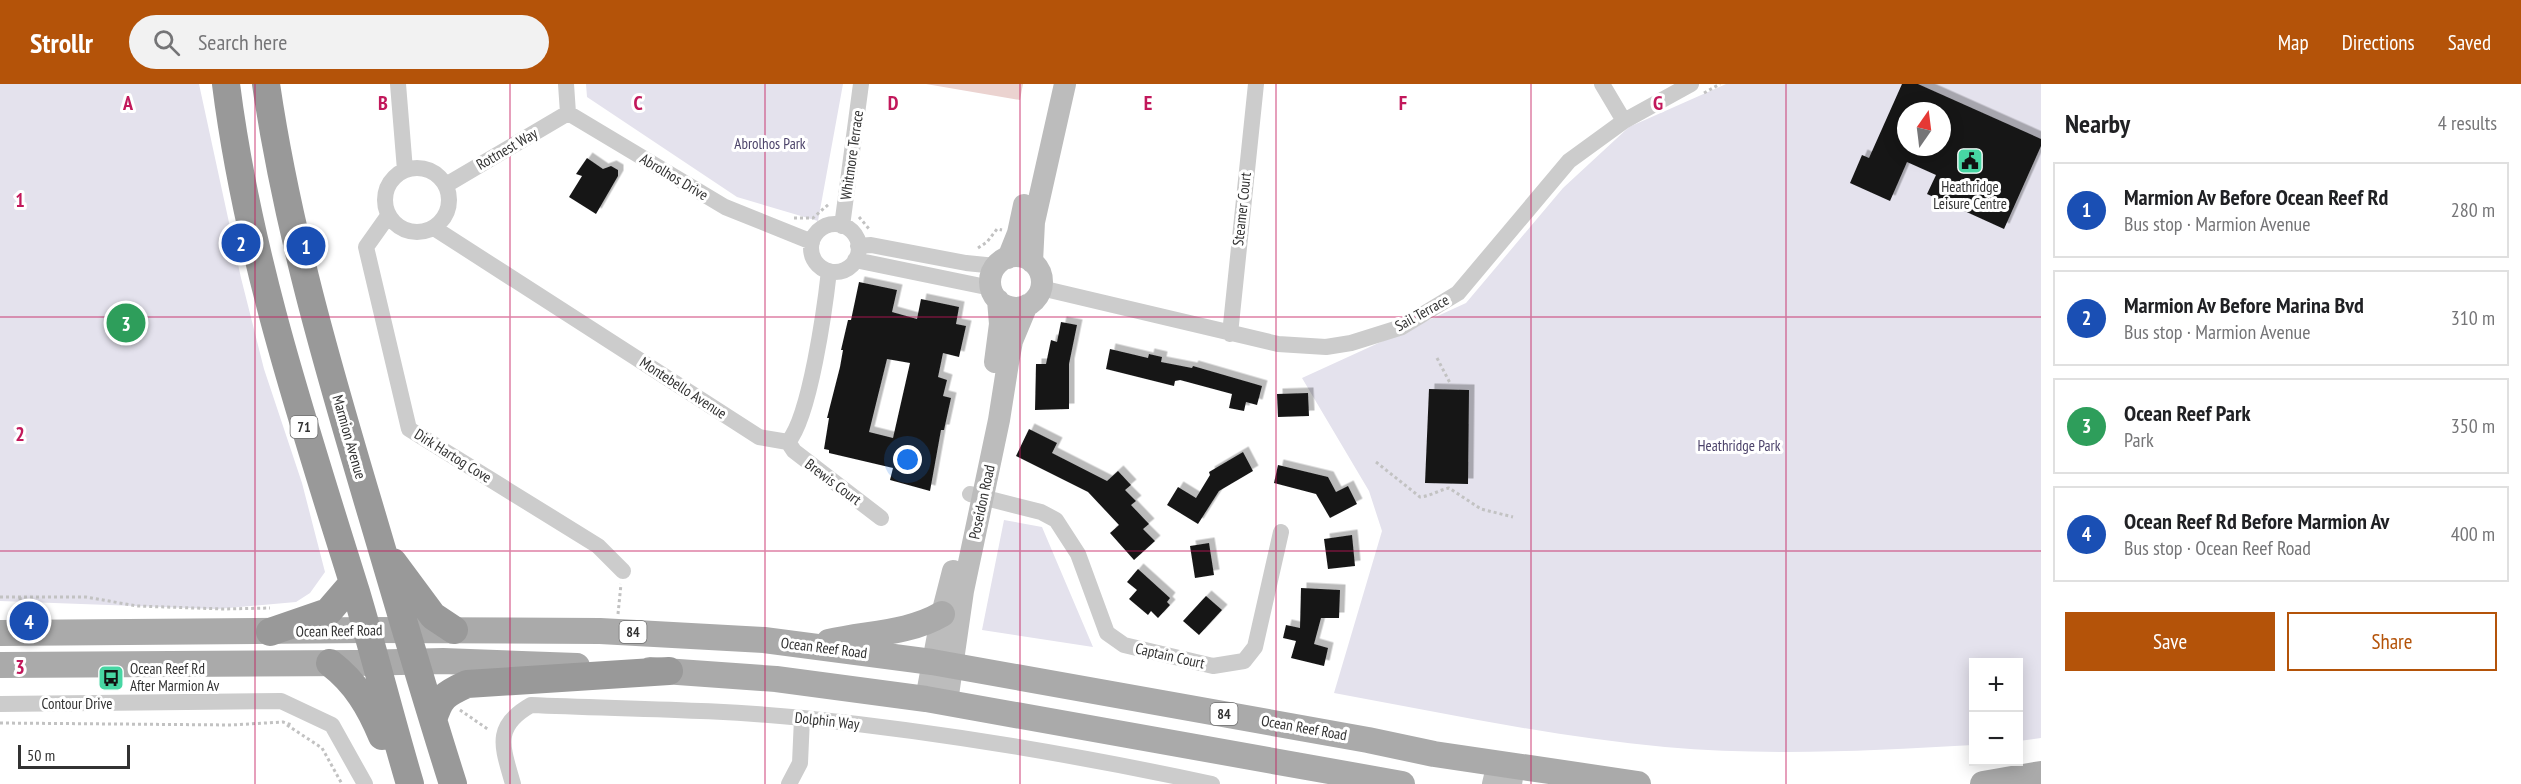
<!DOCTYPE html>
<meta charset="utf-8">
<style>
body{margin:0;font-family:"PT Sans Narrow",sans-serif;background:#f2f2f2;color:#202124}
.controls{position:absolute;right:18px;bottom:18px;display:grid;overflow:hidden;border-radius:0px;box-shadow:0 3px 15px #0003}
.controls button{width:54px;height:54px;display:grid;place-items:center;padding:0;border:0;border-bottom:2px solid #e0e0e0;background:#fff;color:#202124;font:30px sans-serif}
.compass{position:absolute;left:1897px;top:18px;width:54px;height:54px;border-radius:50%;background:#fff;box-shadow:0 3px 15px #0003;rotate:14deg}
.scale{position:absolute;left:18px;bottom:15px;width:112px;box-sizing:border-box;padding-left:6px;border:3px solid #323232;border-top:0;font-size:16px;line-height:21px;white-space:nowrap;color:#323232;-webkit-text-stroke:4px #fff;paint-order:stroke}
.you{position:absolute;left:908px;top:376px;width:21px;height:21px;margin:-15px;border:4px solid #fff;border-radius:50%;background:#1a73e8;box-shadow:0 0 0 9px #1a73e833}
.badge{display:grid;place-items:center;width:39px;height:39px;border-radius:50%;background:#b45309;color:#fff;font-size:20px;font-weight:700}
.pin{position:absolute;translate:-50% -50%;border:3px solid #fff;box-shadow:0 2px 6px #0006}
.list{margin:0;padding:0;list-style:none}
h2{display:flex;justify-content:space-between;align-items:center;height:78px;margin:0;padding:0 24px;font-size:26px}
h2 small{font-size:20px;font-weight:400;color:#757577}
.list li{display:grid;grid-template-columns:39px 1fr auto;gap:18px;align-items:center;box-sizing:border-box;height:96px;margin:0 12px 12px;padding:0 12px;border:2px solid #e0e0e0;border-radius:0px}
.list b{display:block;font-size:22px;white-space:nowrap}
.list p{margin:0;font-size:20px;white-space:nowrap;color:#757577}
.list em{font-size:20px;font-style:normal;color:#757577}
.actions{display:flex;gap:12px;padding:18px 24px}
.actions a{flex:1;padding:14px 0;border:2px solid #b45309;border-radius:0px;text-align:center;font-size:21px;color:#b45309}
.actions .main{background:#b45309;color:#fff}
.icon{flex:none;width:33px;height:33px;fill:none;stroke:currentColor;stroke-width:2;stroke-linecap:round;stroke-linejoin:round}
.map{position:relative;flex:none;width:2041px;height:700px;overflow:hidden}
header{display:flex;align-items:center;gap:36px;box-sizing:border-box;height:84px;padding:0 30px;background:#b45309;color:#fff}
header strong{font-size:28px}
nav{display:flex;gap:33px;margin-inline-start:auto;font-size:21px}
.search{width:420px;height:54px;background:#f2f2f2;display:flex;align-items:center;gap:15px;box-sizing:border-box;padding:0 21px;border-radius:33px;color:#757577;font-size:22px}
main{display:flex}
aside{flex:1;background:#fff}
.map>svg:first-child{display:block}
.green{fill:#e4e2ed;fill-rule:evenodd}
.water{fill:#ebd3d0}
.building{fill:#191919;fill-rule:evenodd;filter:url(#shadow)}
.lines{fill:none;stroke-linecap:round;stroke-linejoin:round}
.path{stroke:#c2c2c2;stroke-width:3;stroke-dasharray:3 3;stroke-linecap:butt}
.street{stroke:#ccc;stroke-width:16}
.secondary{stroke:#bcbcbc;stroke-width:22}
.primary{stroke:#aaa;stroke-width:26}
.highway{stroke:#999;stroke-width:28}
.grid{fill:none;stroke:#c2185b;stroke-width:1.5;stroke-opacity:0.55}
.labels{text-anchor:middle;stroke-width:6;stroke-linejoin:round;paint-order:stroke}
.shield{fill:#fff;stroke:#707070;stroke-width:1.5}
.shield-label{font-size:14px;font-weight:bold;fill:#323232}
.park-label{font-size:15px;fill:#4c436a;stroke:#fff}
.street-label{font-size:15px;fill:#323232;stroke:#fff}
.poi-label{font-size:15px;fill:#323232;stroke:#fff}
.grid-label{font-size:20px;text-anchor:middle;font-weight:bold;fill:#c2185b;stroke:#fff;stroke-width:6;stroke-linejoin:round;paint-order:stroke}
</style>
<header>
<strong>Strollr</strong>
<div class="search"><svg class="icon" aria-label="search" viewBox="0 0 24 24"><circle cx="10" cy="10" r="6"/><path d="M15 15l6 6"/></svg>Search here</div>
<nav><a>Map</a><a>Directions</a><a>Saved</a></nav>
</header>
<main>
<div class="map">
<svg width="2041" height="700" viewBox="0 0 2041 700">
<defs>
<filter id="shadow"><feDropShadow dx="5.5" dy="-5.5" stdDeviation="0" flood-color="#0004"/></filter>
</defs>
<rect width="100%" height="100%" fill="#fff"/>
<path class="green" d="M0,0H199L241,194L264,285L302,399L325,488L310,509L296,518L217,525L0,517Z
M586,0H843L818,137L737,113L587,13Z
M1726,0H2041V654L2019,657L2018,578H1974L1973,661C1871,667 1768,672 1665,663C1554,653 1444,629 1334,609L1382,447L1369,407L1302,294L1466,219L1563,104L1629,43ZM1906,27H1942V63H1906Z
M1004,436L1042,443L1093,563L982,546Z"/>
<path class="water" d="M926,0H1023L1020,16Z"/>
<path class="building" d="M1902,0H1918L2041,55V62L2004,145L1927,110L1936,91L1907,78L1890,117L1850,99L1862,71L1869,74ZM1906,27H1942V63H1906Z
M587,74L603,85L611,82L618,86V92L596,130L569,113L582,92L576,90Z
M859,198L897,206L892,228L917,235L921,215L959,223L956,240L966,242L959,273L943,269L938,293L947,296L943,312L951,314L944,346H941L930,407L890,396L893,384L829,369V366L824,365L829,334H827L840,283L843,266H841L848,236H851ZM887,275L910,279L893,354L869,348Z
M1061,238L1077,241L1069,280V325L1035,326L1036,280H1046L1051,256L1057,258Z
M1110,265L1148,274L1149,270L1162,273L1161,278L1192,284L1193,282L1262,302L1257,321L1246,318L1244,327L1229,324L1232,310L1180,296L1175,297L1174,302L1106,285Z
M1429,305L1469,306L1468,400L1425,399Z
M1308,309L1309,332L1278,333L1277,310Z
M1029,345L1057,359L1052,369L1107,397L1118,387L1131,401L1125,406L1136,417L1131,421L1149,440L1143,445L1155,457L1134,476L1110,449L1119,441L1088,408L1016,372Z
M1243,368L1253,387L1219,407L1198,440L1167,421L1178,403L1196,414L1210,391L1209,388Z
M1278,381L1328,393L1336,408L1348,402L1357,420L1330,434L1316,410L1274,399Z
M1352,451L1355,482L1328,485L1324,455Z
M1209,459L1214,491L1195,494L1190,462Z
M1138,485L1170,514L1167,518L1170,521L1158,534L1151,527L1148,531L1129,515L1137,506L1127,498Z
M1301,504L1340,506L1339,534H1321L1314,560L1328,564L1324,582L1291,574L1296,557L1283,554L1286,541L1300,544Z
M1206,512L1222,526L1199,551L1183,537Z"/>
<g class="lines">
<path class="path" d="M1704,9L1720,0
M859,133L870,146
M794,134H813L830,119
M978,164L987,158L997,145L1002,146
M1437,274L1450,299
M1376,378L1420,413C1431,412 1439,406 1449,404L1481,425L1513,433
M0,513H86L137,522L223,525L270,524
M20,513L21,530
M618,530L621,500
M460,626L489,646
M0,639L231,641L283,638L292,641
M287,641L322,664L342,700"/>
<path class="street" d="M398,0L405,86
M566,0L568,29L725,123L812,158
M1602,0L1624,37
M385 116a32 32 0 1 1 64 0a32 32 0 1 1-64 0Z
M446,101L568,29
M388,132L366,163L409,345L598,462L623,487
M811 164a24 24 0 1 1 48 0a24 24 0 1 1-48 0Z
M842,142L861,0
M434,144L759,353L788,358C810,333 825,223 829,187
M858,162L871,161L966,179L996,182
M855,176L991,204
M1041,204L1278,260L1326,263L1351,259L1402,243L1458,209L1569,77L1624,37L1691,0
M1230,250L1256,0
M788,358L794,367L881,434
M970,410L1041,428L1056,436L1078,470L1107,549L1124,561L1213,582L1244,577L1255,563L1281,448
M0,620L281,617L332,641L365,700
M513,700C503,664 492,643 531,621C621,625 713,625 803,634C941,648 1077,671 1212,700
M789,700L800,679L802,634"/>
<path class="secondary" d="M990 198a26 26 0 1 1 52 0a26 26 0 1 1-52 0Z
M1008,174L1018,149L1024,121
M1032,178L1034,138L1065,0
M995,278L1000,240L998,216
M926,615L942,530L953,487
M947,618L963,507L999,336L1008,279L1012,257L1027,221
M1493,700L1498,679
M1511,700L1514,681"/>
<path class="primary" d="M0,549L367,546L600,547L764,556L932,578L1368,656L1434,670L1638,700
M829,558C866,549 908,550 942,530
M0,581L357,579L443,577L577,582
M650,586L776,595L926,615L1402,700
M1983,700L2041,690"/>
<path class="highway" d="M226,0C248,174 304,341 356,508C375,572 391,636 410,700
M266,0C287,143 327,280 368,418C396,512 423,606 453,700
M393,478L433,532L454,546
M270,548L328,528L353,499
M330,579C356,599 370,623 382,652
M433,636C440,613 445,610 467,600L669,587"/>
</g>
<path class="grid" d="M255,0V700M510,0V700M765,0V700M1020,0V700M1276,0V700M1531,0V700M1786,0V700M0,233H2041M0,467H2041"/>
<defs>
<g id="civic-square" transform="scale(1.35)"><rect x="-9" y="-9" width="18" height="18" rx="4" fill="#47d6a3" stroke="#fff"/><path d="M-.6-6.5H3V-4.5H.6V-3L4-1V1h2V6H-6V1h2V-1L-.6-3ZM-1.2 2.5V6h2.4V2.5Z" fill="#111"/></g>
<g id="bus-square" transform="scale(1.35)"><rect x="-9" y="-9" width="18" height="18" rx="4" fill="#47d6a3" stroke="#fff"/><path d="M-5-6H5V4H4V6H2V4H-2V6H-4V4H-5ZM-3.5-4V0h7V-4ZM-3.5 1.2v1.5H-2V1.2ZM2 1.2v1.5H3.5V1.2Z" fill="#111"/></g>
</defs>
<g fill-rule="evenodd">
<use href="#civic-square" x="1970" y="77"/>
<use href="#bus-square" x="111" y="594"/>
</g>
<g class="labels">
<g class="shield">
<rect x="290.5" y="332" width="27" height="22" rx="4.5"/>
<rect x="619.5" y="537" width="27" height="22" rx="4.5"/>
<rect x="1210.5" y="619" width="27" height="22" rx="4.5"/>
</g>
<g class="shield-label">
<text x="304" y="348">71</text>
<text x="633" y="553">84</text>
<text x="1224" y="635">84</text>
</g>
<g class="park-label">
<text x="770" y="65">Abrolhos Park</text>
<text x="1739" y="367">Heathridge Park</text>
</g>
<g class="street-label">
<text transform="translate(507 65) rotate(-30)" y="5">Rottnest Way</text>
<text transform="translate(852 71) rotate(-82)" y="5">Whitmore Terrace</text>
<text transform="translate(674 93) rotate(31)" y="5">Abrolhos Drive</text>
<text transform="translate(1242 125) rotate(-84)" y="5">Steamer Court</text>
<text transform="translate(1422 229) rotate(-29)" y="5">Sail Terrace</text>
<text transform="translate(683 304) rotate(33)" y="5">Montebello Avenue</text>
<text transform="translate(349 353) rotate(74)" y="5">Marmion Avenue</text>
<text transform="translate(453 372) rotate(32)" y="5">Dirk Hartog Cove</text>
<text transform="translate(833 398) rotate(37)" y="5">Brewis Court</text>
<text transform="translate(982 418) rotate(-78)" y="5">Poseidon Road</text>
<text transform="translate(339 547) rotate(-1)" y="5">Ocean Reef Road</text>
<text transform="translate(824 564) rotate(7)" y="5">Ocean Reef Road</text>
<text transform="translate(1170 572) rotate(13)" y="5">Captain Court</text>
<text x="77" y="625">Contour Drive</text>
<text transform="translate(827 637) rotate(6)" y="5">Dolphin Way</text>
<text transform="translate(1304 644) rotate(10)" y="5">Ocean Reef Road</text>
</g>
<g class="poi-label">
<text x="1970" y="108">Heathridge<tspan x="1970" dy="17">Leisure Centre</tspan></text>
<text x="130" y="590" text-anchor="start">Ocean Reef Rd<tspan x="130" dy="17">After Marmion Av</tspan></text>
</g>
</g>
<g class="grid-label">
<text x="128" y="26">A</text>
<text x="383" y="26">B</text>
<text x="638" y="26">C</text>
<text x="893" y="26">D</text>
<text x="1148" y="26">E</text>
<text x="1403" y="26">F</text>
<text x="1658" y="26">G</text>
<text x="20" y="123">1</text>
<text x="20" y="357">2</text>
<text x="20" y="590">3</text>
</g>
</svg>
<div class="controls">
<button>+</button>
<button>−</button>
</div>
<svg class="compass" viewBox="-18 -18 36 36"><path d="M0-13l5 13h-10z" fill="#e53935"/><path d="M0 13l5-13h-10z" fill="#757577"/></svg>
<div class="scale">50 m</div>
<div class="you"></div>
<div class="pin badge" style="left:306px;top:162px;background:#1a4fb4">1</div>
<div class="pin badge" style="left:241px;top:159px;background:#1a4fb4">2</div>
<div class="pin badge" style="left:126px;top:239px;background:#2e9e5b">3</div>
<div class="pin badge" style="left:29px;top:537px;background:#1a4fb4">4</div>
</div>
<aside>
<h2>Nearby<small>4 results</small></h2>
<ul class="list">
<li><span class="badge" style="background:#1a4fb4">1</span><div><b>Marmion Av Before Ocean Reef Rd</b><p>Bus stop · Marmion Avenue</p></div><em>280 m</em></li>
<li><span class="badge" style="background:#1a4fb4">2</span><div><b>Marmion Av Before Marina Bvd</b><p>Bus stop · Marmion Avenue</p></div><em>310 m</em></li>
<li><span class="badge" style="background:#2e9e5b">3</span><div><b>Ocean Reef Park</b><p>Park</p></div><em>350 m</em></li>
<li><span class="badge" style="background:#1a4fb4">4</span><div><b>Ocean Reef Rd Before Marmion Av</b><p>Bus stop · Ocean Reef Road</p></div><em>400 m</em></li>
</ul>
<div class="actions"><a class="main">Save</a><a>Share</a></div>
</aside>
</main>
